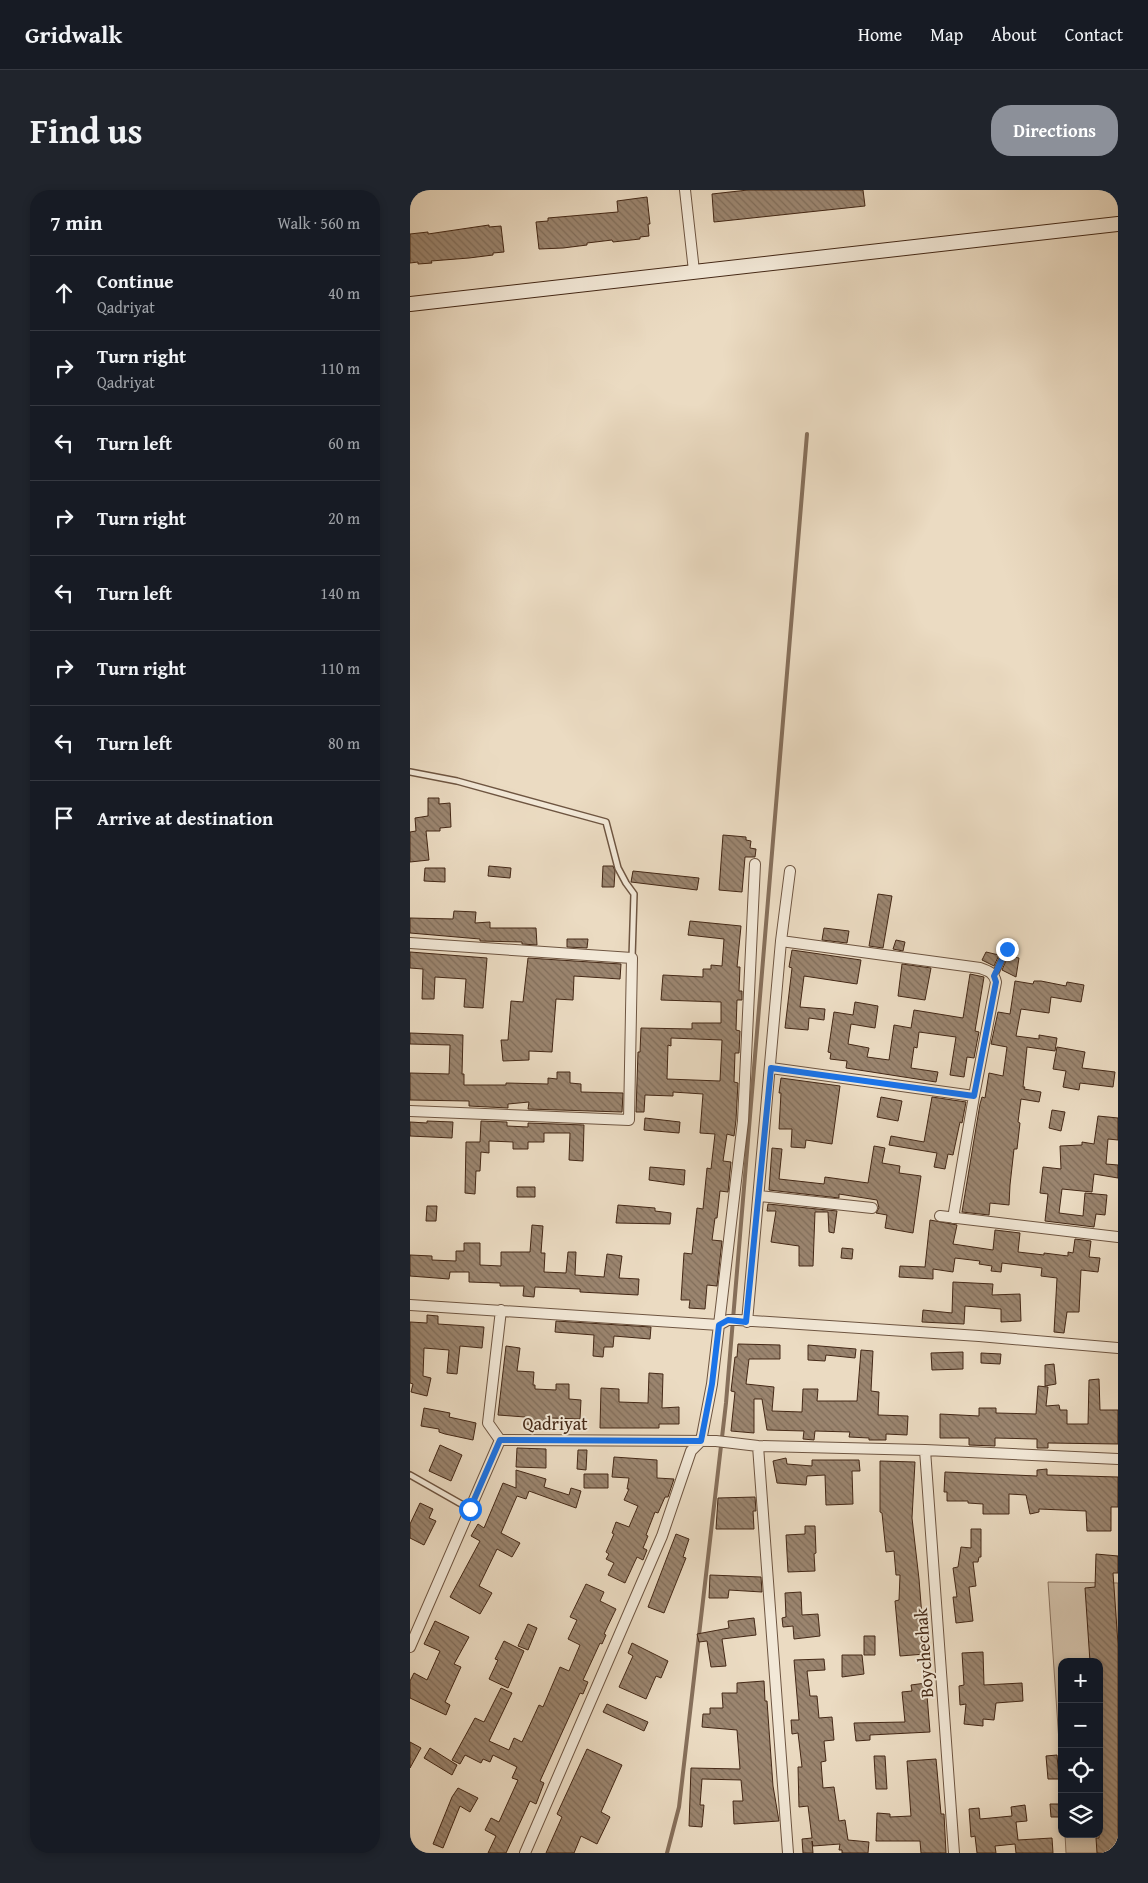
<!DOCTYPE html>
<meta charset="utf-8">
<style>
body{margin:0;font-family:"Gentium Book Plus",serif;background:#20242c;color:#f1f3f6}
.controls{position:absolute;right:15px;bottom:15px;display:grid;overflow:hidden;border-radius:10px;box-shadow:0 2px 8px #0003}
.controls button{width:45px;height:45px;display:grid;place-items:center;padding:0;border:0;border-bottom:1px solid #363941;background:#171b24;color:#f1f3f6;font:25px sans-serif}
.stop{position:absolute;width:15px;height:15px;margin:-11px;border:4px solid #1a73e8;border-radius:50%;background:#fff}
.stop.end{background:#1a73e8;border-color:#fff;box-shadow:0 1px 5px #0008}
.list{margin:0;padding:0;list-style:none}
h2{display:flex;justify-content:space-between;align-items:center;height:65px;margin:0;padding:0 20px;font-size:21px}
h2 small{font-size:16px;font-weight:400;color:#9ea1a6}
.list li{display:grid;grid-template-columns:32px 1fr auto;gap:15px;align-items:center;box-sizing:border-box;height:75px;padding:0 20px;border-top:1px solid #363941}
.list b{display:block;font-size:19px;white-space:nowrap}
.list p{margin:0;font-size:16px;white-space:nowrap;color:#9ea1a6}
.list em{font-size:16px;font-style:normal;color:#9ea1a6}
.icon{flex:none;width:28px;height:28px;fill:none;stroke:currentColor;stroke-width:2;stroke-linecap:round;stroke-linejoin:round}
.map{position:relative;flex:none;width:708px;height:1663px;overflow:hidden;border-radius:20px}
header{display:flex;align-items:center;gap:30px;box-sizing:border-box;height:70px;padding:0 25px;background:#171b24;border-bottom:1px solid #363941}
header strong{font-size:24px}
nav{display:flex;gap:28px;margin-inline-start:auto;font-size:18px}
.intro{display:flex;align-items:center;justify-content:space-between;box-sizing:border-box;height:120px;padding:0 30px}
h1{margin:0;font-size:35px}
.button{padding:12px 22px;border-radius:20px;background:#8c9099;color:#fff;font-size:18px;font-weight:700}
main{display:flex;gap:30px;padding:0 30px}
aside{flex:1;background:#171b24;border-radius:20px;box-shadow:0 2px 8px #0003}
.map>svg:first-child{display:block}
.pitch{fill:#cfbda5;stroke:#8a725e}
.lines{fill:none;stroke-linecap:round;stroke-linejoin:round}
.stream{stroke:#866f5a;stroke-width:4}
.building{fill:url(#building-back-hatch);stroke:#442816;fill-rule:evenodd}
.lane-casing{stroke:#6e5541;stroke-width:8}
.street-casing{stroke:#6e5541;stroke-width:12}
.secondary-casing{stroke:#442816;stroke-width:16}
.lane{stroke:#f2e8d7;stroke-width:5}
.street{stroke:#f2e8d7;stroke-width:10}
.secondary{stroke:#f2e8d7;stroke-width:14}
.route{stroke:#1a73e8;stroke-width:6}
.labels{text-anchor:middle;stroke-width:4;stroke-linejoin:round;paint-order:stroke}
.street-label{font-size:18px;fill:#442816;stroke:#f2e8d7}
</style>
<header>
<strong>Gridwalk</strong>
<nav><a>Home</a><a>Map</a><a>About</a><a>Contact</a></nav>
</header>
<div class="intro"><h1>Find us</h1><a class="button">Directions</a></div>
<main>
<aside>
<h2>7 min<small>Walk · 560 m</small></h2>
<ul class="list">
<li><svg class="icon" aria-label="ahead" viewBox="0 0 24 24"><path d="M12 20V5M6 11l6-6 6 6"/></svg><div><b>Continue</b><p>Qadriyat</p></div><em>40 m</em></li>
<li><svg class="icon" aria-label="right" viewBox="0 0 24 24"><path d="M7 20v-9h11M14 6l5 5-5 5"/></svg><div><b>Turn right</b><p>Qadriyat</p></div><em>110 m</em></li>
<li><svg class="icon" aria-label="left" viewBox="0 0 24 24"><path d="M17 20v-9H6M10 6l-5 5 5 5"/></svg><div><b>Turn left</b></div><em>60 m</em></li>
<li><svg class="icon" aria-label="right" viewBox="0 0 24 24"><path d="M7 20v-9h11M14 6l5 5-5 5"/></svg><div><b>Turn right</b></div><em>20 m</em></li>
<li><svg class="icon" aria-label="left" viewBox="0 0 24 24"><path d="M17 20v-9H6M10 6l-5 5 5 5"/></svg><div><b>Turn left</b></div><em>140 m</em></li>
<li><svg class="icon" aria-label="right" viewBox="0 0 24 24"><path d="M7 20v-9h11M14 6l5 5-5 5"/></svg><div><b>Turn right</b></div><em>110 m</em></li>
<li><svg class="icon" aria-label="left" viewBox="0 0 24 24"><path d="M17 20v-9H6M10 6l-5 5 5 5"/></svg><div><b>Turn left</b></div><em>80 m</em></li>
<li><svg class="icon" aria-label="arrive" viewBox="0 0 24 24"><path d="M6 21V4h12l-3 4 3 4H6"/></svg><div><b>Arrive at destination</b></div></li>
</ul>
</aside>
<div class="map">
<svg width="708" height="1663" viewBox="0 0 708 1663">
<defs>
<pattern id="building-back-hatch" width="6" height="6" patternUnits="userSpaceOnUse" patternTransform="scale(1.25)"><rect width="6" height="6" fill="#9b856f"/><path d="M-1 5l2 2M0 0l6 6M5-1l2 2" fill="none" stroke="#806d5a"/></pattern>
</defs>
<rect width="100%" height="100%" fill="#ebdbc2"/>
<filter id="stains"><feTurbulence type="fractalNoise" baseFrequency=".004" numOctaves="4"/><feColorMatrix values="0 0 0 0 .2 0 0 0 0 .09 0 0 0 0 .02 0 0 0 .5 -.17"/></filter>
<radialGradient id="worn" r=".72"><stop offset=".6" stop-color="#630" stop-opacity="0"/><stop offset="1" stop-color="#630" stop-opacity=".3"/></radialGradient>
<path class="pitch" d="M638,1392L708,1393V1663H656L655,1644H689V1472H652V1595Z"/>
<g class="lines">
<path class="stream" d="M257,1663L269,1617L316,1213L397,244"/>
</g>
<path class="building" d="M338,0H453L455,16L304,32L302,4Z
M237,7L240,34H238L239,46L230,47V49L203,52L202,50L177,53V55L153,58L129,59L126,32L138,31V28L208,22L207,11Z
M79,35V37L91,36L94,62L83,63V65L59,68L21,71L22,73L8,74V72L0,73V44L18,42V44Z
M18,608H29V614L40,613L41,637L30,638V641H16L19,670L0,672V642L6,641L5,628L18,626Z
M313,645L336,647V650L341,651L340,658L346,659L345,667H335L332,702L309,700Z
M79,676L101,678L100,688L78,686Z
M193,676H203L205,681L204,697H192Z
M15,678H35V692L14,691Z
M223,681L289,688L287,700L221,692Z
M468,704L482,706L473,758L459,756Z
M44,721L66,722L65,733L80,732V738H126L127,755L112,754V752L70,751V749L0,743V728L43,729Z
M280,731L331,736L327,777H330L329,801H332V810H327L326,840L330,841L329,863H325L324,892L328,893L326,930L324,946L317,944L313,971L321,972L318,1002L310,1001L307,1028H305L302,1050L312,1051L307,1096L297,1095L295,1119L279,1118L280,1110H271L274,1063L282,1064L287,1018L293,1019L297,978L301,979L305,944L290,943L293,904L263,902V906L235,905L234,922H226L228,862H230L231,838L282,839V833H311V812L251,810L253,785L293,787V779H301V775L312,776L314,749L278,745ZM261,848L312,850L310,891L257,889L258,855L261,856Z
M414,738L439,741L437,753L412,750Z
M157,749H178L177,758L157,757Z
M486,750L495,752L493,761L483,759Z
M382,760L451,770L447,794L394,786L390,817L415,819L414,830L399,828L398,840L375,838L382,778L379,777Z
M0,762L77,768L73,818L54,817L56,789L25,787L24,809H12L13,779L0,778Z
M576,762L589,765L584,776L572,770Z
M598,766L609,768L606,787L592,780Z
M118,768L211,774L210,789L164,786L163,810L146,809L142,862L119,861V870L93,871L91,850H98L101,811L113,812Z
M492,774L521,778L515,810L488,806Z
M560,784L574,787L565,841L569,842L567,852L564,868L557,867L554,887L540,885L546,847L509,842L507,858L504,857L501,878L528,882L526,892L436,878L437,871L420,869L421,863L418,862L424,822L443,825L445,812L468,816L465,838L441,834L438,854L459,858L457,867L479,870L484,835L501,838L504,820L553,828Z
M605,791L623,794L624,791H631L656,796L657,792L674,795L671,812L641,807L639,823L611,819L606,846L629,849V845L647,848L645,861L617,857L613,897H615L614,899L631,902L629,912L611,909L608,932L610,933L607,959H604L600,995L599,1015L580,1013L579,1025L552,1022L570,914L572,907L575,908L579,883L593,886L597,857L581,854L588,822L600,824Z
M0,843L53,845L52,884H54V895H96V893L138,894V888L147,889V882H160V893L171,894V902L213,903L212,922L118,919L119,912L98,914V918L59,916V911L0,910V883L39,884L40,855L0,854Z
M647,857L675,862L672,878L705,882L703,897L670,893L669,900L653,897L656,881L643,879Z
M371,888L430,896L422,954L396,950L395,958L381,957L382,939H369L371,903H369Z
M471,907L492,911L488,931L467,927Z
M522,907L556,912L552,933L550,932L543,965L538,964L535,979L524,977L527,963L479,955L481,946L514,952Z
M642,920L655,922L651,941L639,938Z
M688,926L708,928V950L698,949L696,974L708,975V988L684,984L682,1002L652,999L649,1023L673,1026L675,1003L697,1005L695,1025L686,1024L684,1037L635,1031L638,1004L630,1003L633,977L651,979L650,956L672,955V952L684,954Z
M235,928L270,932L269,943L234,940Z
M17,931L43,932L42,948L0,946V932L17,933Z
M71,931L97,932V936L118,937V933L174,935L173,971L159,970L160,943H134V952H118V959H103V952L79,951V963L71,962L70,981H66L65,1004L55,1003L56,952H70Z
M464,956L475,958L472,973L490,976L489,983L511,986L503,1043L475,1038L477,1025L466,1023L469,1018L467,1010L429,1004V1008L359,1000L362,958L372,959L369,989L414,994L415,987L458,993Z
M240,977L275,980L274,995L239,990Z
M107,997H125V1007H107Z
M358,1014L427,1021L424,1043L419,1042L418,1022H405L403,1076H389V1056L361,1052L366,1021H357Z
M208,1015L245,1018V1021L261,1023L260,1034L206,1033Z
M17,1016H27L26,1031H16Z
M520,1030L547,1035L543,1054L583,1060L585,1040L610,1043L608,1062L634,1065V1063L658,1066V1062L663,1063L665,1049L681,1051L679,1067L690,1068L688,1082L671,1080L669,1122H657L654,1143L644,1142L647,1088L631,1086L632,1078L592,1073L591,1082L581,1081L582,1076L569,1074L570,1071L545,1068L543,1082L523,1079V1089L489,1087L490,1076L515,1077Z
M122,1035L133,1036L131,1063H135L134,1082L156,1083L158,1062H166L165,1085L194,1087L197,1064L212,1066L209,1088L229,1089L228,1105L170,1102V1099L125,1097L124,1107L113,1106L114,1096H90V1093L59,1092V1082H40L39,1089L0,1086V1065L22,1066V1070L46,1071V1061H54V1053H70V1075L91,1076V1062H120Z
M432,1058L443,1059L442,1069L431,1068Z
M543,1092L583,1094L582,1105L610,1104L611,1131L591,1132V1119L555,1116L554,1134L512,1132L513,1120L542,1123Z
M17,1125L28,1126V1134L74,1137L72,1158L50,1156L47,1184L37,1183L39,1160L14,1158L13,1186L21,1188L17,1206L1,1202L3,1194L0,1193V1132L17,1133Z
M146,1131L241,1137L240,1149L204,1146L203,1157H194L193,1167L183,1166L184,1145L145,1142Z
M328,1154L370,1155V1169H339L336,1194L364,1197L362,1221L392,1222L393,1199H408L407,1211H447L451,1160L463,1161L461,1201L469,1202L468,1225L498,1226L497,1245L476,1244V1250H459V1248L439,1247L440,1242L405,1241L404,1250L393,1249L394,1241L357,1240L352,1209H344V1243L321,1241L325,1202L321,1201L325,1167H327Z
M398,1155L446,1159L445,1168L416,1165L415,1171L398,1170Z
M96,1156L110,1158L107,1181L124,1182L123,1195H125V1199L146,1200V1194H159V1209L171,1210L170,1229L141,1228L140,1235L114,1234L115,1227L88,1225Z
M553,1162V1179L522,1180L521,1163Z
M571,1163L591,1164L590,1174L571,1173Z
M644,1174L646,1194L635,1196V1175Z
M239,1183L253,1184L252,1218L269,1217V1234H249V1238H190L191,1198L209,1199V1212L238,1213Z
M689,1189L690,1220H708V1254L638,1253V1258H627V1249L585,1248V1256L559,1255V1248H530V1224L569,1226V1218H586V1223L626,1224L628,1196L638,1197L636,1216L649,1215L650,1220H657V1234H678L679,1190Z
M14,1218L40,1223L39,1227L66,1233L63,1250L35,1244L29,1242V1239L11,1236Z
M30,1255L52,1265L41,1291L19,1281Z
M107,1258L136,1259V1278L106,1277Z
M168,1260H177L176,1280L167,1279Z
M204,1267L247,1270V1288L264,1289L258,1307H255L248,1323L245,1322L236,1345L238,1346L233,1358L237,1360L233,1370L227,1367L215,1393L198,1385L204,1373L196,1369L199,1364L196,1362L204,1344L202,1343L206,1332L219,1337L228,1316L214,1310L219,1299H217L219,1288L202,1287Z
M376,1268L377,1274L402,1276V1270H449L450,1281H442L443,1314L416,1315L415,1285L397,1286L396,1295L367,1293L363,1271Z
M470,1271L505,1272L502,1328L509,1389L515,1464L490,1466L485,1411L489,1410L490,1385H486L484,1361L476,1362L472,1323L470,1322Z
M637,1279V1285L708,1287V1317H701V1341H677L676,1321L629,1319V1322L620,1324L616,1305L599,1304V1324H573V1314L558,1313V1311H537V1302H534L535,1282L627,1286V1280Z
M106,1280L136,1289L134,1297L159,1305L161,1298L171,1301L166,1318L119,1301L116,1309L107,1306L91,1343L110,1353L102,1367L87,1359L69,1396L82,1403L70,1424L40,1407L70,1351L61,1346L68,1334L74,1338L93,1293L106,1298Z
M174,1284H198V1298H174Z
M345,1307L346,1321H343L344,1339H306L308,1308Z
M10,1313L23,1319L19,1328L26,1331L14,1355L0,1348V1334Z
M395,1336H405L406,1363L404,1364L405,1381L378,1382L376,1345L395,1344Z
M561,1339H571V1367H569L568,1372H563L566,1396L559,1397L563,1431L546,1433L543,1407H547L543,1378L548,1377L551,1357L561,1358Z
M266,1344L279,1349L273,1367L276,1368L254,1423L238,1417Z
M686,1364L708,1366V1383H703L708,1454V1663H687L686,1648H689V1472H680L675,1398L685,1397Z
M300,1385L351,1387L352,1402L319,1400L318,1408H299Z
M176,1394L194,1402L190,1411L206,1419L194,1444L196,1445L192,1454L190,1453L173,1490L178,1492L173,1504L170,1503L130,1591L134,1593L126,1614L120,1611L96,1663H78L86,1646L75,1640L81,1628L89,1632L108,1590L102,1588L107,1577L83,1565L80,1572L73,1569L71,1573L55,1565L50,1574L42,1570L65,1528L74,1532L91,1498L102,1503L79,1551L99,1560L104,1548L112,1552L129,1515L133,1517L150,1477L159,1481L170,1455L158,1449L167,1430L160,1427Z
M391,1402L392,1425L408,1424L410,1446L384,1449L383,1436L373,1437L372,1428L376,1427L375,1403Z
M344,1428L346,1445L312,1449L316,1476L301,1477L297,1451L289,1452L287,1444L319,1438L318,1431Z
M25,1431L59,1447L44,1474L51,1477L35,1512L40,1515L36,1525L0,1508V1491L4,1483L17,1490L30,1461L14,1454Z
M118,1434L127,1438L118,1460L108,1456Z
M454,1446H465V1465H454Z
M94,1451L114,1461L98,1498L79,1489L88,1470L85,1469Z
M222,1453L258,1471L251,1488L246,1486L236,1509L209,1497L223,1466L218,1463Z
M573,1462L574,1495L612,1493L613,1511L586,1513L584,1530L573,1529V1536L554,1534L556,1514L550,1515L549,1496L554,1495L552,1463Z
M432,1465H452L454,1484L432,1487Z
M414,1469L415,1480L397,1481L400,1506H407L409,1528L422,1527L424,1550L414,1551L416,1571L411,1572L413,1598L424,1597L429,1631L435,1630L438,1650L459,1652L458,1663H432V1660H429L430,1654L403,1656L402,1651L403,1663H393L392,1649L402,1648L398,1616L389,1617L388,1577H392L388,1543L382,1544L381,1530H389L384,1470Z
M354,1491L355,1511H357L363,1596L369,1631L324,1634L323,1611H333L331,1590L292,1589L290,1615H294L292,1637L279,1636L281,1578L330,1579L327,1540L292,1537L293,1524H300V1518H313L312,1503H327V1493Z
M516,1493L520,1542L460,1545V1550L446,1551L444,1533L495,1532L492,1502L502,1501L501,1495Z
M197,1514L238,1532L234,1541L193,1522Z
M0,1552L11,1558L0,1578Z
M20,1558L47,1575L42,1585L14,1568Z
M177,1559L212,1575L191,1622L200,1627L187,1654L171,1646L164,1663H136L152,1627L147,1624Z
M647,1565L649,1589H638L636,1566Z
M464,1566H475L477,1599H466Z
M526,1569L531,1624H534L536,1663H511L510,1651H466L467,1623L480,1624V1627L501,1626L497,1571Z
M48,1598L68,1608L60,1622L50,1616L33,1658L23,1654L42,1607Z
M640,1614H649L650,1627H641Z
M615,1615L617,1631L606,1632L608,1650L642,1648L643,1663H606L605,1654L585,1656L586,1663H567L565,1646L561,1647L559,1619L569,1618L570,1629L602,1626L601,1617Z"/>
<g class="lines">
<g class="lane-casing">
<path id="lane" d="M0,582L47,591L196,632L208,678L216,693L224,704L222,768
M584,786L597,759
M0,1285L60,1319"/>
</g>
<g class="street-casing">
<path id="street" d="M275,0L284,81
M371,751L570,778C579,781 584,783 586,792L564,906L543,1028
M0,753L222,768L219,930L0,921
M361,878L564,906
M349,1006L462,1018
M530,1026L708,1047
M0,1115L309,1135L318,1130H328L569,1146L708,1158
M337,1132L371,751L380,681
M90,1250L78,1233L91,1120
M348,1256L378,1663
M515,1260L544,1663
M0,1457L90,1250L306,1251L348,1256L515,1260L708,1269
M115,1663L252,1346L281,1261L291,1251L302,1194L333,931L345,674"/>
</g>
<g class="secondary-casing">
<path id="secondary" d="M0,114L708,34"/>
</g>
<use href="#lane" class="lane"/>
<use href="#street" class="street"/>
<use href="#secondary" class="secondary"/>
</g>
<g class="lines">
<path class="route" d="M60,1319L90,1250L291,1251L302,1194L309,1135L318,1130L336,1132L361,878L564,906L586,792L584,786L597,759"/>
</g>
<g class="labels">
<g class="street-label">
<text x="145" y="1240">Qadriyat</text>
<text transform="translate(514 1463) rotate(-94)" y="6">Boychechak</text>
</g>
</g>
<rect width="100%" height="100%" filter="url(#stains)"/>
<rect width="100%" height="100%" fill="url(#worn)"/>
</svg>
<div class="controls">
<button>+</button>
<button>−</button>
<button><svg class="icon" aria-label="locate" viewBox="0 0 24 24"><circle cx="12" cy="12" r="6"/><path d="M12 2v4M12 18v4M2 12h4M18 12h4"/></svg></button>
<button><svg class="icon" aria-label="layers" viewBox="0 0 24 24"><path d="M12 4l9 5-9 5-9-5zM3 14l9 5 9-5"/></svg></button>
</div>
<div class="stop" style="left:60px;top:1319px"></div>
<div class="stop end" style="left:597px;top:759px"></div>
</div>
</main>
